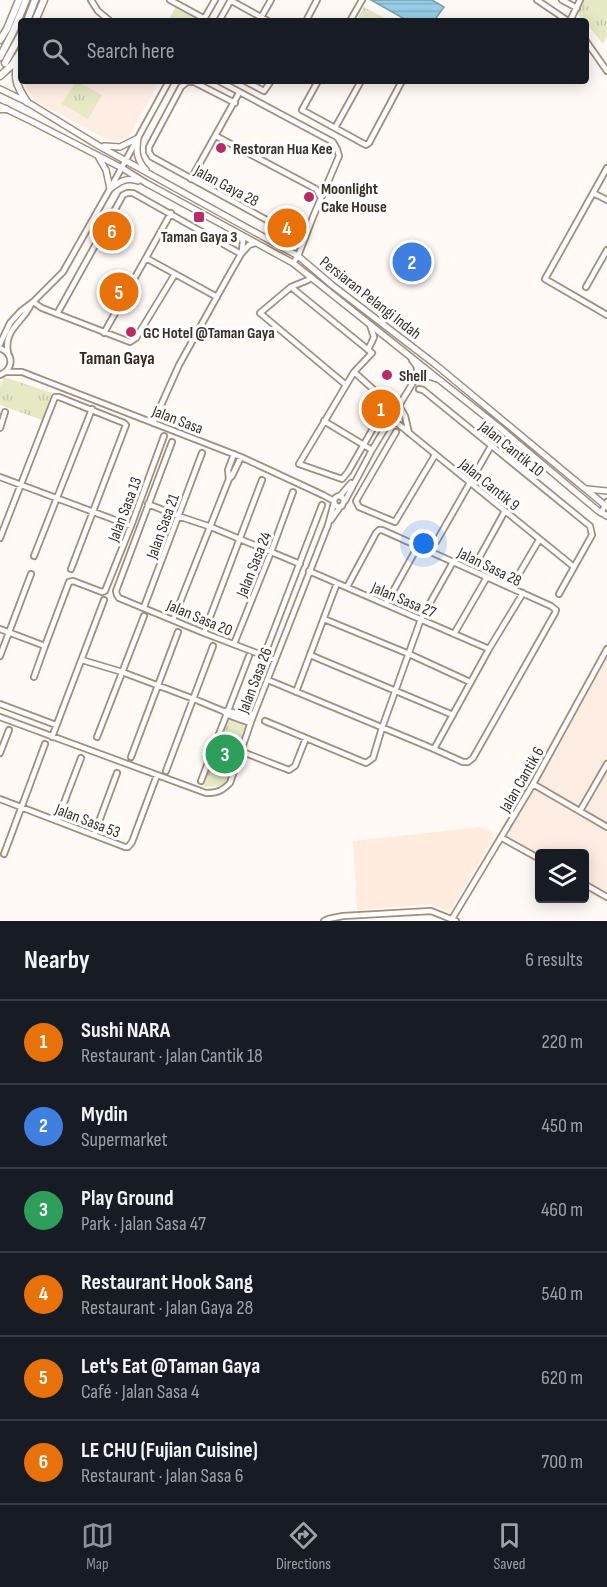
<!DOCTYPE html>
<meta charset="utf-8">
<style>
body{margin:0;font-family:"Sofia Sans Condensed",sans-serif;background:#20242c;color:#f1f3f6}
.controls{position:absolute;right:18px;bottom:18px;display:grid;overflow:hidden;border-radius:6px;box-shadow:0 3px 15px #0003}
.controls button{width:54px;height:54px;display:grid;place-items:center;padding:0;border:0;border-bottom:2px solid #363941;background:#171b24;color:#f1f3f6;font:30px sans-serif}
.you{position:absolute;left:424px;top:544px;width:21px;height:21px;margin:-15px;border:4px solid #fff;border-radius:50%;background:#1a73e8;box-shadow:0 0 0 9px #1a73e833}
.badge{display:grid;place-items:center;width:39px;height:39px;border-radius:50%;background:#8c9099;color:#fff;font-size:20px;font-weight:700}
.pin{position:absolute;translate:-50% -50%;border:3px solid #fff;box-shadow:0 2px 6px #0006}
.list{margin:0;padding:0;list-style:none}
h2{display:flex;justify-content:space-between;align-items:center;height:78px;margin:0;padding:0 24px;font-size:26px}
h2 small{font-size:20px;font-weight:400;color:#9ea1a6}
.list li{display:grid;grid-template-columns:39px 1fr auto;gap:18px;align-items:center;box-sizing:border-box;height:84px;padding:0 24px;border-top:2px solid #363941}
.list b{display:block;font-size:22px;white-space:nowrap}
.list p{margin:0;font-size:20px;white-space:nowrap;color:#9ea1a6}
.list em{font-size:20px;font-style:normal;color:#9ea1a6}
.icon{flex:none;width:33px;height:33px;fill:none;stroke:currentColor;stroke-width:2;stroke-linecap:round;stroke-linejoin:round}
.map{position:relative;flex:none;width:607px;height:921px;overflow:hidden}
.search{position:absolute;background:#171b24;box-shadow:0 3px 15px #0003;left:18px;right:18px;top:18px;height:66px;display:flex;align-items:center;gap:15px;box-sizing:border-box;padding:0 21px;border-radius:6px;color:#9ea1a6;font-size:22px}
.sheet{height:582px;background:#171b24}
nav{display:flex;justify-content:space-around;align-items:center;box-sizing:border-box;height:84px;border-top:2px solid #363941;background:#171b24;font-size:16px;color:#9ea1a6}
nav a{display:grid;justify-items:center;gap:3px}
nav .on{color:#8c9099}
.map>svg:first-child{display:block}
.commercial{fill:#feede2}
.built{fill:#ffecde}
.grass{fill:#e7e9c5}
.park{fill:url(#park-tufts)}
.water{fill:url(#water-rules);stroke:#799fad;stroke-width:1.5}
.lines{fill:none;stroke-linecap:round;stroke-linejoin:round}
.minor-casing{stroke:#a38d7d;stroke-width:8}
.major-casing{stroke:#a38d7d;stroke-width:8}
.highway-casing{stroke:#a38d7d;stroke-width:9}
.minor{stroke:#fff;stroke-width:4.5}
.major{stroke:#fff;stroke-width:5}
.highway{stroke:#fff;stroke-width:6}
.poi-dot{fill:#b82c63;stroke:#fff;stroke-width:2}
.labels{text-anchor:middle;stroke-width:6;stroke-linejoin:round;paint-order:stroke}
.poi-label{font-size:16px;font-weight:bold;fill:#393029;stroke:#fff;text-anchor:start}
.street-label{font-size:16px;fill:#393029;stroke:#fff}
.neighbourhood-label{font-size:18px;font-weight:bold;fill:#382619;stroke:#fff}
</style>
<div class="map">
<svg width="607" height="921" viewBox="0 0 607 921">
<defs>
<pattern id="park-tufts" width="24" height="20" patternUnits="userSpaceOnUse" patternTransform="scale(1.5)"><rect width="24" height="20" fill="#e7e9c5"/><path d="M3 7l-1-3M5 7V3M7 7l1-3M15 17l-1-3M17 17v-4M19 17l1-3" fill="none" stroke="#c7c8a9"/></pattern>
<pattern id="water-rules" width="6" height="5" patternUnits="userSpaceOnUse" patternTransform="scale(1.5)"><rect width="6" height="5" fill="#95cee5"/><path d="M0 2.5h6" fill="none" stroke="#81b1c4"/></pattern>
</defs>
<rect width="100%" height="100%" fill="#fffaf6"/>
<path class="commercial" d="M24,81H159L128,138L118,141L108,140L35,101L28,91Z
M607,643V904L585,891L584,854H540L539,864L496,838Z"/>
<path class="built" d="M481,827L495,834L450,912L432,904L357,910L353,841Z"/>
<path class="grass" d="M176,6L195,19L193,21H168Z"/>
<path class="park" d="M583,0H607V36L603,44L586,23V21H584L577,13Z
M364,7L390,21H356Z
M76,81L102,95L88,119L60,103L64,101Z
M4,377L52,393L42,420L0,405V386Z
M227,718L245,726L227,782L220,786L203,787Z"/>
<path class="water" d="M371,0H432L444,7L434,21H408Z"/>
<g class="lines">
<g class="minor-casing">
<path id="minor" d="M91,0L98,11L110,21
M170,0L205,19
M230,0L268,21
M537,0L568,21
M562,0L577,8
M203,21L215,0
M219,21L231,0
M259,21L271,0
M306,21L317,0
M350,21L362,0
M570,21L580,0
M586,41L607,71
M219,81L333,142L337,149L339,156L313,217L298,256L293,263
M245,81L264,91L271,81
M318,81L302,110L366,145L369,143L402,81
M235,103L194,82H187L181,87L149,147V152L152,157L296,236L302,245
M335,128L361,81
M216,136L316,189L321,198
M607,168L545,279L607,315
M191,179L239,93
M593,193L607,200
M239,234L243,241L242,251
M146,258L217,297
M311,277L308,280L291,287L260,313L346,385
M291,287L372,353L354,372L299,464L342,479L348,472L387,404L383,398L354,372
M586,287L607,250
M33,302L42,308L130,342L136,338L175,274
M57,314L123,195L127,193H133L241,254
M104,333L171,213
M0,344L10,323L21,311L33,302L63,272L110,189L169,81
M0,348C14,354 14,369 0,375
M368,350L374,337L370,325
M8,353C3,329 24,322 31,304
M412,360L417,367V376
M6,372H22L241,457L323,495L334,501L335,505L338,507L342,506L344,501L342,497L338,496L335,498L334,501
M417,376L425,375L437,379
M419,389L423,390L590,526L592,535L559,594
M399,406L405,416L409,433
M392,419L574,567
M324,421L372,450
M153,423L179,365L229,275L241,254L249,245L255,243
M0,428L5,412
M396,432L356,501L359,507L395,522L435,455
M172,442L116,591L117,595L119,598L204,633L275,660
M0,477L131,526
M229,479L228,470L234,454
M340,496L351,483
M345,501L372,450L417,376
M148,504L178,516L211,527L300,564
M601,513L607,502
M331,520L340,507
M0,538L55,397H59L124,423L126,425L71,569
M433,543L436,542L491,446
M34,556L92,409
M479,558L505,511
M309,571L489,649
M516,579L539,540
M386,604L418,546
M144,607L202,453
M324,619L409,654L470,682
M173,620L229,479L232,476L241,457
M0,629L45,646L34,677
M204,633L262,480
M454,634L487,577
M234,644L271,552L293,492
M45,646L69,582L73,581L102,592L105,591L131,526L164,436
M310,655L453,715
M0,656L31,574
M264,656L322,505
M82,660L122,672L194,699L223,711L228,715L250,723
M268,680L434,749L463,762H468L473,758L555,613L556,610L551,606L382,530H379L376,533L347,587
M296,692L337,583
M0,704L56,725
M225,711L232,712L252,719
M0,717L206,793C217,793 222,791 230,783L252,719L328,525L334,503
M265,721L366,763L373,758L382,728L421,619L453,562
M52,737L104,600
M97,737L144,616
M434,749L489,649L523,593
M240,751L289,770L295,766L306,738
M0,753L9,730
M131,757L178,632
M166,771L213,646
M201,781L249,656
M533,784L607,827
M0,799L125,847H128L132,842L157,775
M580,811L607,764
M57,821L81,758
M94,835L117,773
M502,838L540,859
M4,854L45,744
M584,884L607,897
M452,919L533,784L607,649
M324,921L328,919L343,916L431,911L456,921"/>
</g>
<g class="major-casing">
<path id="major" d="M0,89L27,102L99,146L298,256L332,285L436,365L607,507
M0,106L31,121L122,168L146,183L293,263L501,429L597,510L607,516
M138,138C136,151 136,159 146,170
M104,146L120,147L138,138
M99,158L106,170L110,189
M110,189C119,182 126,177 138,181
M587,489L607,491"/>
</g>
<g class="highway-casing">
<path id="highway" d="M27,21L35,0
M35,21L44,0
M0,40L7,29L19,0
M0,57L13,32L26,0
M18,57C14,78 15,84 27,102
M5,63L21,34
M0,76L12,65L21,51
M0,109H6"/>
</g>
<use href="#minor" class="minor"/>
<use href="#major" class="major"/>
<use href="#highway" class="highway"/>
</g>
<g class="poi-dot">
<circle cx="221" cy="148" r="6"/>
<circle cx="309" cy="197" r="6"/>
<rect x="193" y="211" width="12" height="12" rx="3"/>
<circle cx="131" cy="332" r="6"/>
<circle cx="387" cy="375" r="6"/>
</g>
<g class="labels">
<g class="poi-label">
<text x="233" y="154">Restoran Hua Kee</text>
<text x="321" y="194">Moonlight<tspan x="321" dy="18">Cake House</tspan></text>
<text x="199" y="242" text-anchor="middle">Taman Gaya 3</text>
<text x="143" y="338">GC Hotel @Taman Gaya</text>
<text x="399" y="381">Shell</text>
</g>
<g class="street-label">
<text transform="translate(227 185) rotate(28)" y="6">Jalan Gaya 28</text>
<text transform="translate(371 297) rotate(38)" y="6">Persiaran Pelangi Indah</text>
<text transform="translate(178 419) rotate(21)" y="6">Jalan Sasa</text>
<text transform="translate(512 448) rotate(39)" y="6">Jalan Cantik 10</text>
<text transform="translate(490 484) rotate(39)" y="6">Jalan Cantik 9</text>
<text transform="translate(124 509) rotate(-69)" y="6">Jalan Sasa 13</text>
<text transform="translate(162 526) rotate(-70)" y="6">Jalan Sasa 21</text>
<text transform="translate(253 564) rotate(-68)" y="6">Jalan Sasa 24</text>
<text transform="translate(490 566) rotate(26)" y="6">Jalan Sasa 28</text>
<text transform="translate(404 599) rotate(23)" y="6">Jalan Sasa 27</text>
<text transform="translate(200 617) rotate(23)" y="6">Jalan Sasa 20</text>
<text transform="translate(254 680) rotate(-69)" y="6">Jalan Sasa 26</text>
<text transform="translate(521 779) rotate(-60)" y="6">Jalan Cantik 6</text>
<text transform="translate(88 820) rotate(21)" y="6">Jalan Sasa 53</text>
</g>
<g class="neighbourhood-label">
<text x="117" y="364">Taman Gaya</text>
</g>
</g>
</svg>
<div class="controls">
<button><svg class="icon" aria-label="layers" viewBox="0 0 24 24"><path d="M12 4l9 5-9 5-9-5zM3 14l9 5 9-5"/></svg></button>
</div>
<div class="you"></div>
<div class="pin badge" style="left:381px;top:409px;background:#e8710a">1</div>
<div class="pin badge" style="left:412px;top:262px;background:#3f7fe0">2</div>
<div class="pin badge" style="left:225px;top:754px;background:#2e9e5b">3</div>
<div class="pin badge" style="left:287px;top:228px;background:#e8710a">4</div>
<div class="pin badge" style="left:119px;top:292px;background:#e8710a">5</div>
<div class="pin badge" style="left:112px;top:231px;background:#e8710a">6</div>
<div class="search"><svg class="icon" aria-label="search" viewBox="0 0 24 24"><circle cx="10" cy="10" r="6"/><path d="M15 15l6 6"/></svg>Search here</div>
</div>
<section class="sheet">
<h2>Nearby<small>6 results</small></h2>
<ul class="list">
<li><span class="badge" style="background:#e8710a">1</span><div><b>Sushi NARA</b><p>Restaurant · Jalan Cantik 18</p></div><em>220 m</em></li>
<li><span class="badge" style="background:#3f7fe0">2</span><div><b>Mydin</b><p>Supermarket</p></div><em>450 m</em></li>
<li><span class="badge" style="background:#2e9e5b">3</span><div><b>Play Ground</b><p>Park · Jalan Sasa 47</p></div><em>460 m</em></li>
<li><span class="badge" style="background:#e8710a">4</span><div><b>Restaurant Hook Sang</b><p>Restaurant · Jalan Gaya 28</p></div><em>540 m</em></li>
<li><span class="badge" style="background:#e8710a">5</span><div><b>Let's Eat @Taman Gaya</b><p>Café · Jalan Sasa 4</p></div><em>620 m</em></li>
<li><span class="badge" style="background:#e8710a">6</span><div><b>LE CHU (Fujian Cuisine)</b><p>Restaurant · Jalan Sasa 6</p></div><em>700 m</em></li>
</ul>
</section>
<nav>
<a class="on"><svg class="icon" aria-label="map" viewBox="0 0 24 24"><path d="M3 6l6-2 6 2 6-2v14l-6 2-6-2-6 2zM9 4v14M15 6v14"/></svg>Map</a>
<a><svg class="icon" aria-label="directions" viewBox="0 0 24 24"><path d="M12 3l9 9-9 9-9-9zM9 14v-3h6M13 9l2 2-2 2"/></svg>Directions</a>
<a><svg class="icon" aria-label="saved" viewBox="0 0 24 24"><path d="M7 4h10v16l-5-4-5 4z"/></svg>Saved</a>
</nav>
